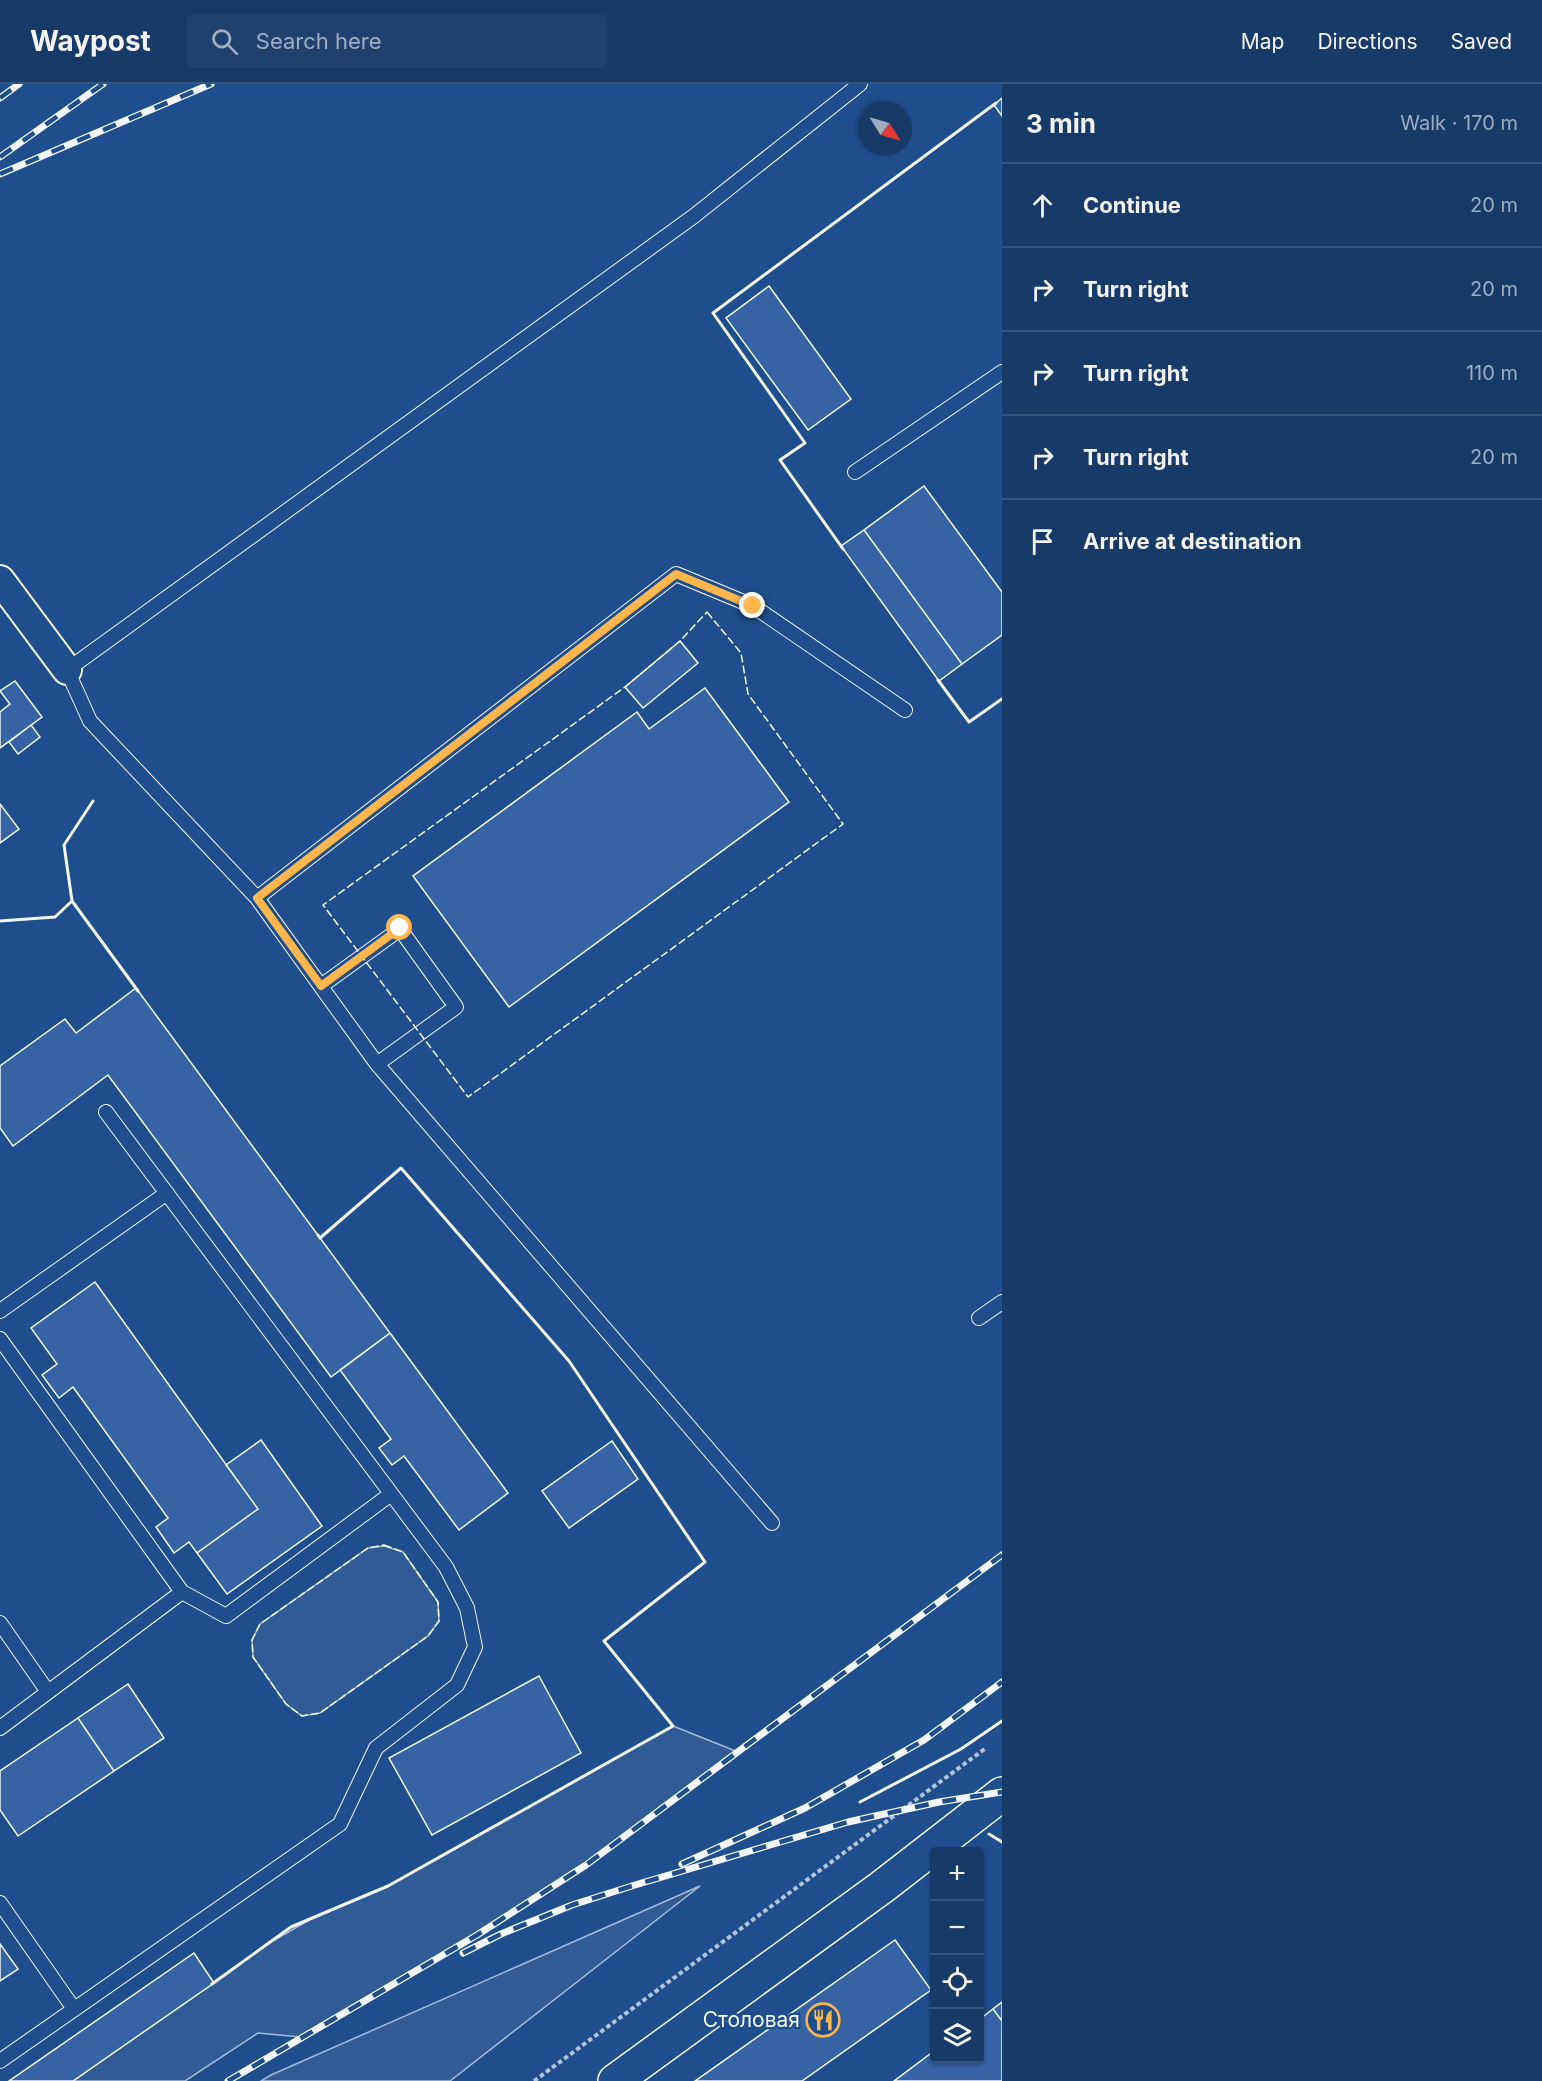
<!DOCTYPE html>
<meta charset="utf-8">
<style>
body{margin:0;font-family:Inter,sans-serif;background:#20416f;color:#f1f3f6}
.controls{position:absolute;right:18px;bottom:18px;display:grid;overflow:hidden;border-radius:6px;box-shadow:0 2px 4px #0004}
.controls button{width:54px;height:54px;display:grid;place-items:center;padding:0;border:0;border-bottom:2px solid #36547d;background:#173a69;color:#f1f3f6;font:30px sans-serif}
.compass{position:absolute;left:858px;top:18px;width:54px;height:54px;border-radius:50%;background:#173a69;box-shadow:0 2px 4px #0004;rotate:127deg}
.stop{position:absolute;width:18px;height:18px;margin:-14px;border:4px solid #ffb74d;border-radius:50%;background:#fff}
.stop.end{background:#ffb74d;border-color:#fff;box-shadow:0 2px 6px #0008}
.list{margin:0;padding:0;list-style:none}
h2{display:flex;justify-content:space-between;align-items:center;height:78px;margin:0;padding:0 24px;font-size:26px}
h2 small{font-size:20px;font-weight:400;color:#9eadc0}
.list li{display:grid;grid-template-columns:39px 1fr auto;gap:18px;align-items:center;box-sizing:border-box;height:84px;padding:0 24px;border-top:2px solid #36547d}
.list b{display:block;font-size:22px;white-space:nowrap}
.list em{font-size:20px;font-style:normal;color:#9eadc0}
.icon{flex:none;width:33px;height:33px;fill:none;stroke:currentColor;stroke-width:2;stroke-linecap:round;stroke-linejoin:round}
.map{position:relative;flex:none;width:1002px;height:1997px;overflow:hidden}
header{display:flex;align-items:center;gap:36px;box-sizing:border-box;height:84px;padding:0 30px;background:#173a69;border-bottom:2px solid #36547d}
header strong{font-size:28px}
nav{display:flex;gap:33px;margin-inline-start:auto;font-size:21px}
.search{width:420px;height:54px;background:#20416f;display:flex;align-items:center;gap:15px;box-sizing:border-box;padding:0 21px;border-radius:6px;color:#9eadc0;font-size:22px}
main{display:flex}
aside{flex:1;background:#173a69}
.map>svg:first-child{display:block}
.built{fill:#305b95;stroke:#a8bbd7;stroke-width:1.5}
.building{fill:#3563a3;stroke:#f2f6ff;stroke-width:1.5}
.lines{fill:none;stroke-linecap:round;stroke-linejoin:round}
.service-casing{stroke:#f2f6ff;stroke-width:16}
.minor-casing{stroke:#f2f6ff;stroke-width:32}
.secondary-casing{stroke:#f2f6ff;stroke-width:36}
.path{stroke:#b3c4dc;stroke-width:4;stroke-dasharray:4.5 3;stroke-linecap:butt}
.service{stroke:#1f4e8c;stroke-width:14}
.minor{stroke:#1f4e8c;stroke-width:28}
.secondary{stroke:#1f4e8c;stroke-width:33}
.rail-casing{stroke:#f2f6ff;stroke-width:7}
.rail{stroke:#1f4e8c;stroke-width:4.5;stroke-dasharray:14;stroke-linecap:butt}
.fence{stroke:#f2f6ff;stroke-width:1.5;stroke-dasharray:8 3;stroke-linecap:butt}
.wall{stroke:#f2f6ff;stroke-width:3}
.route{stroke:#ffb74d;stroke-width:8}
.labels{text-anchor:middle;stroke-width:4.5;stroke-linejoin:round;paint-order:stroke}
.poi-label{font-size:21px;fill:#f2f6ff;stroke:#1f4e8c;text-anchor:end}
</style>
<header>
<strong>Waypost</strong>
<div class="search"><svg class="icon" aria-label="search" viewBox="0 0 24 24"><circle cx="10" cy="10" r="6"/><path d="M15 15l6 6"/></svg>Search here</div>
<nav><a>Map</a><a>Directions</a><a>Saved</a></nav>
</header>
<main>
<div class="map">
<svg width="1002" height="1997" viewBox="0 0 1002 1997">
<rect width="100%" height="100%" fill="#1f4e8c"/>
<path class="built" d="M384,1462L403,1468L438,1518L439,1537L428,1552L320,1629L302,1632L286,1620L253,1573L252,1556L260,1540L368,1464Z
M673,1642L738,1668L576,1788L466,1858L301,1953L258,1949L185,1997H73L266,1861L316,1832L388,1802Z
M700,1802L450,1997H261L271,1991Z"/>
<path class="building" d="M1002,14V32L994,21Z
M769,202L851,315L808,346L726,234Z
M924,402L1002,508V551L962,580L864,446Z
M864,446L962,580L939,597L841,462Z
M680,557L698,579L643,624L625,603Z
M15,597L42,633L0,664V628L10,620L0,607Z
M705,604L789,718L509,923L413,792L637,628L649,645Z
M31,641L40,653L18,670L9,658Z
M0,720L19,745L0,759Z
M136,904L390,1249L331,1293L108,991L13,1062L0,1044V982L65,935L76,949Z
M95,1198L258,1425L197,1469L189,1458L174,1469L156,1443L168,1434L73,1303L59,1314L42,1291L57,1280L31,1244Z
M390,1249L508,1409L459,1446L404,1372L392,1381L379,1364L391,1355L340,1286Z
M261,1356L322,1442L227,1510L197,1469L258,1425L226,1381Z
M612,1357L638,1395L569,1444L542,1407Z
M539,1592L581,1669L432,1751L389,1674Z
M128,1600L164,1654L114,1687L78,1634Z
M78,1634L114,1687L18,1752L0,1726V1687Z
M895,1856L931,1906L802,1997H695Z
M0,1860L18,1885L0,1897Z
M194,1869L214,1899L73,1997H9Z
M1002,1918V1937L993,1925Z
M993,1925L1002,1937V1997H894L934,1967V1974H980V1935Z"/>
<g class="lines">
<g class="service-casing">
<path id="service" d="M855,388L1002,288
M257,814L676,490L753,522L905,626
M321,902L400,845L456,923L377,980
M0,1227L167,1109
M979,1234L1002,1218
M0,1255L182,1508L226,1532L391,1410
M772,1439L377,980L257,814L90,637L67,586L694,132L860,0
M0,1539L48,1608
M0,1644L182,1508
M0,1819L74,1925
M0,1977L340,1740L376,1664L457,1601L475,1563L467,1524L446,1483L106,1028"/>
</g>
<g class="minor-casing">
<path id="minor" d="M0,496L67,586"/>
</g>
<g class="secondary-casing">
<path id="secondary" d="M615,1997L882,1803L1002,1710"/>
</g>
<path class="path" d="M534,1997L986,1664"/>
<use href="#service" class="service"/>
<use href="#minor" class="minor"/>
<use href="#secondary" class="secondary"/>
<g class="rail-casing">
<path id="rail" d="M0,14L19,0
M0,73L103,0
M0,90L211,0
M682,1780L805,1724L924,1656L1002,1598
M463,1869L501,1850L572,1821L635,1801L848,1738L939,1718L1002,1708
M228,1997L477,1851L586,1781L1002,1471"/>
</g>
<use href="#rail" class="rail"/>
<path class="fence" d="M707,528L741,569L748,610L843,740L468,1013L323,821L625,603L680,557Z
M384,1461L403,1468L438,1518L439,1537L428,1552L320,1629L302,1632L286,1620L253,1573L252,1556L260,1540L368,1464Z"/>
<path class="wall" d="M843,465L780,376L805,359L713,229L996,19
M938,596L969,638L1002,615
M72,817L64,761L93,717
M0,837L55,833L72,817L138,907
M860,1718L961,1665L1002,1637
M989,1750L1002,1758
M212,1900L291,1843L388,1802L673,1642L604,1557L705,1478L569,1277L401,1084L320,1154L318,1151"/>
</g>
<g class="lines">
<path class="route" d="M400,844L321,902L257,814L676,490L753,522"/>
</g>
<defs>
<g id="restaurant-ring" transform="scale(1.725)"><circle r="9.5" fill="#1f4e8c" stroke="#ffb74d" stroke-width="1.5"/><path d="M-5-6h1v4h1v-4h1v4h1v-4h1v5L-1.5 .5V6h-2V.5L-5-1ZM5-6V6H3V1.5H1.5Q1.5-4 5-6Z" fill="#ffb74d"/></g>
</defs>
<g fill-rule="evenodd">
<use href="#restaurant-ring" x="823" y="1936"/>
</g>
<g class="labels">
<g class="poi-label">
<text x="800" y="1943">Столовая</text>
</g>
</g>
</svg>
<div class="controls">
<button>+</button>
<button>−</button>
<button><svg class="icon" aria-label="locate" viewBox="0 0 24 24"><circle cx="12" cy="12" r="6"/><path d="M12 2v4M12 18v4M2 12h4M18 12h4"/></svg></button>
<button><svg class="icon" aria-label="layers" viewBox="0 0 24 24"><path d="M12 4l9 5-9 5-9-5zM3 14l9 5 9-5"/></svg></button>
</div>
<svg class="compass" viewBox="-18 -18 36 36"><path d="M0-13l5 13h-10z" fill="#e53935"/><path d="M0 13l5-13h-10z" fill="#9eadc0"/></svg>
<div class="stop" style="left:400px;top:844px"></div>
<div class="stop end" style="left:753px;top:522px"></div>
</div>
<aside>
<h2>3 min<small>Walk · 170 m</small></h2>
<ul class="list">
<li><svg class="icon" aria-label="ahead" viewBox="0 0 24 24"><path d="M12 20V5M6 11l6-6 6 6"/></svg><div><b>Continue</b></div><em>20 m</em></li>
<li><svg class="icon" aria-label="right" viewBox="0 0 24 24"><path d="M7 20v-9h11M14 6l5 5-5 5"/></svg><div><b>Turn right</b></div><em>20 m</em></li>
<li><svg class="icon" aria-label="right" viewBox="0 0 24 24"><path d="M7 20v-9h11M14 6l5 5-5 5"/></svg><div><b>Turn right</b></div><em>110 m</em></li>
<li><svg class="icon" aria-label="right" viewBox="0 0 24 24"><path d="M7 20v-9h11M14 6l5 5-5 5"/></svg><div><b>Turn right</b></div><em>20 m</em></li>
<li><svg class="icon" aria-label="arrive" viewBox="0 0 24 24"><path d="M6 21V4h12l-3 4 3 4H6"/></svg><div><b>Arrive at destination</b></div></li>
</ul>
</aside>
</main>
